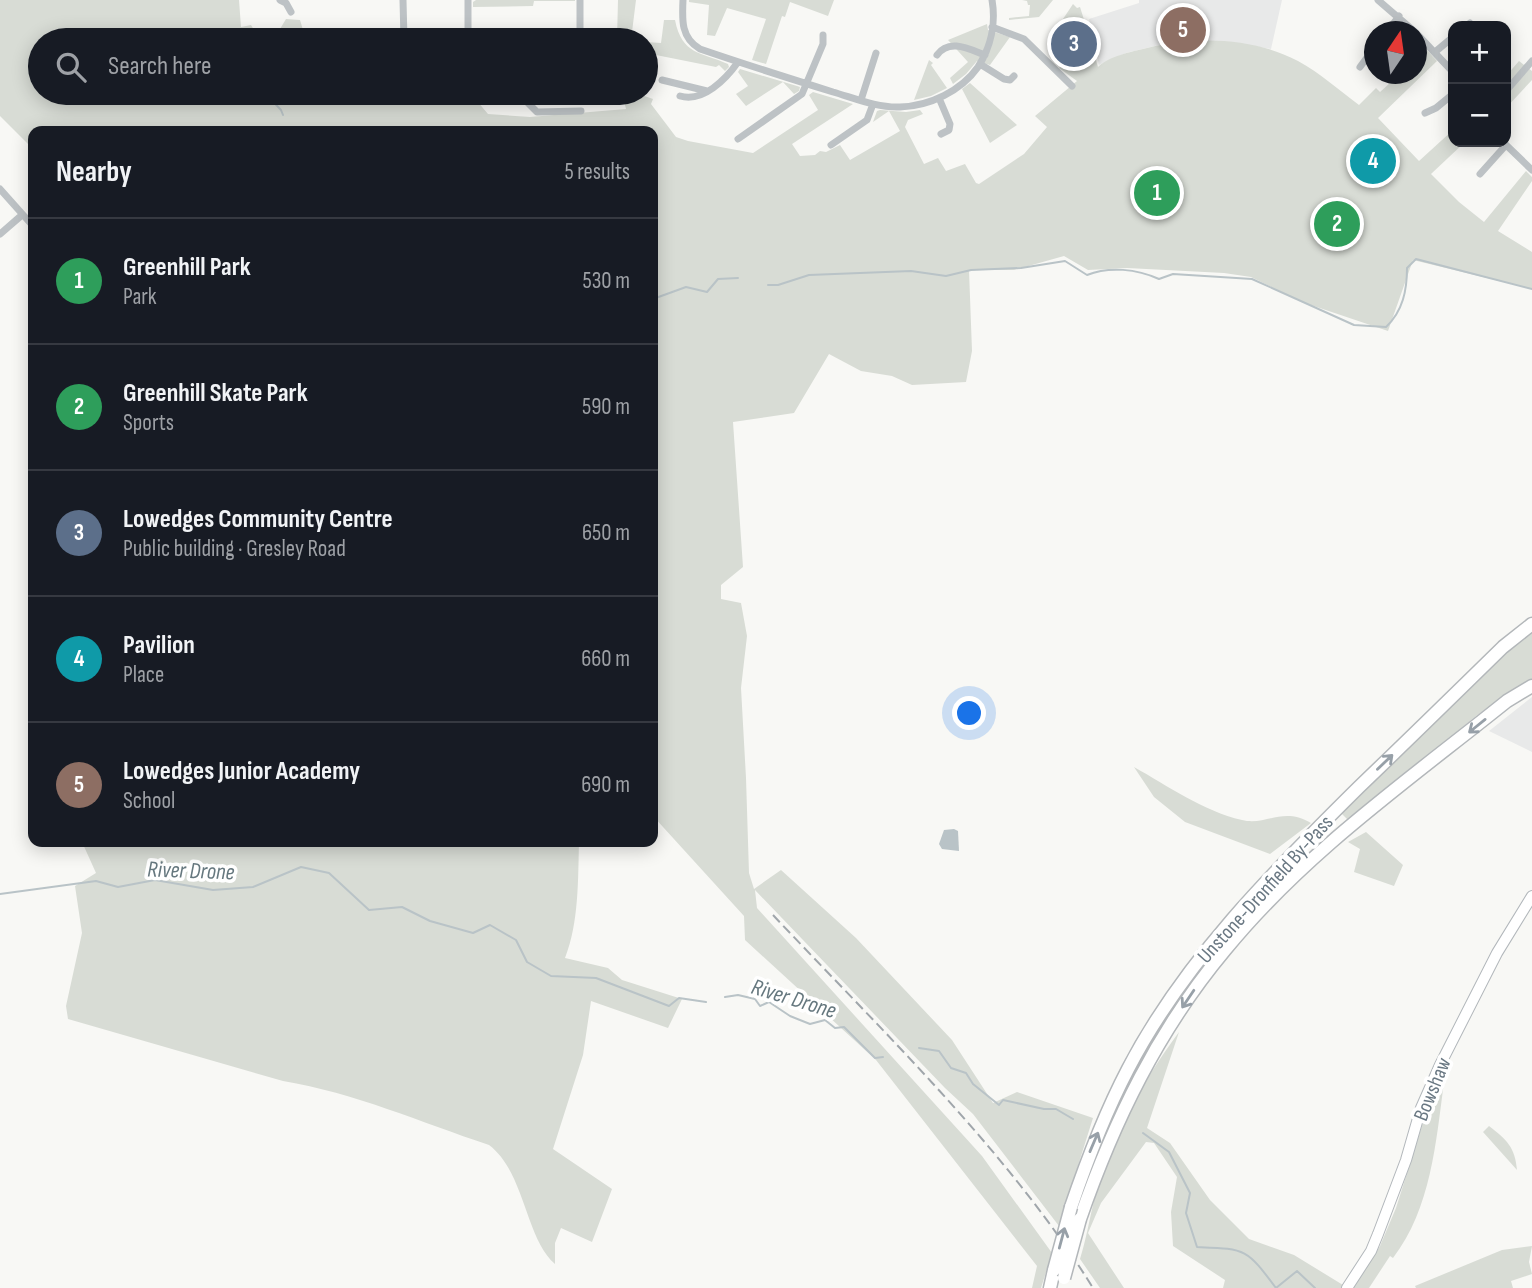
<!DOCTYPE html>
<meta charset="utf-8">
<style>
body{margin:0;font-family:"Sofia Sans Condensed",sans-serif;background:#20242c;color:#f1f3f6}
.controls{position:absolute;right:21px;top:21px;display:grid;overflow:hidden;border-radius:14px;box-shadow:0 4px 18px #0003}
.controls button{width:63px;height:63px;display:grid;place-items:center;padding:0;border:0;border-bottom:2px solid #363941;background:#171b24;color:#f1f3f6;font:35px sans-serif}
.compass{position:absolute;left:1364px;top:21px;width:63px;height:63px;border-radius:50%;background:#171b24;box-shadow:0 4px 18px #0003;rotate:13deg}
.you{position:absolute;left:970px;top:714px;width:24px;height:24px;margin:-18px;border:5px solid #fff;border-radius:50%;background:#1a73e8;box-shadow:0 0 0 10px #1a73e833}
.badge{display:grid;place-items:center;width:46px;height:46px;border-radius:50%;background:#1a73e8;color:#fff;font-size:23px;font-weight:700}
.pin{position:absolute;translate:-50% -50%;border:4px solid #fff;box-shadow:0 2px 7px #0006}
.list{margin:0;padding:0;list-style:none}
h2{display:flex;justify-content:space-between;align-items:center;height:91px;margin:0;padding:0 28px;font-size:30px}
h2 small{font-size:23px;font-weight:400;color:#9ea1a6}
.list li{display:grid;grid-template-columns:46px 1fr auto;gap:21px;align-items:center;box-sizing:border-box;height:126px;padding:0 28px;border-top:2px solid #363941}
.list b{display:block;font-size:26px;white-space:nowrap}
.list p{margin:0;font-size:23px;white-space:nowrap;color:#9ea1a6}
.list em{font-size:23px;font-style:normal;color:#9ea1a6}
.icon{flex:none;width:38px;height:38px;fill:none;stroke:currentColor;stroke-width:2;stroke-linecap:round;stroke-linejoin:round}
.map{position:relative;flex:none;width:1532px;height:1288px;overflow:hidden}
.search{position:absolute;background:#171b24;box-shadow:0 4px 18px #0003;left:28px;top:28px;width:630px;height:77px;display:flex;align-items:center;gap:18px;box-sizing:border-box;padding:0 24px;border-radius:38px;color:#9ea1a6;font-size:26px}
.panel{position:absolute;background:#171b24;box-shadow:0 4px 18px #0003;left:28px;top:126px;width:630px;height:721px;border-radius:14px}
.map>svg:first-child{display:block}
.built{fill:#e8e9e9}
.green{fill:#d8dcd5}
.water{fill:#b9c3c7}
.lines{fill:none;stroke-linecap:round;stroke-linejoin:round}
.stream{stroke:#b9c3c7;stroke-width:2}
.secondary-casing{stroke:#b2b7bb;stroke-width:12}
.trunk-casing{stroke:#b3b7ba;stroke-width:15}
.minor{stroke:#bdc2c5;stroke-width:7}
.secondary{stroke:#fff;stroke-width:10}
.trunk{stroke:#fff;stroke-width:12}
.rail{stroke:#a0a6ab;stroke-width:2;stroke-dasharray:10 5;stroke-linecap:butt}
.trunk-bridge-casing{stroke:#b3b7ba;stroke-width:15;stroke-linecap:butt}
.trunk-bridge{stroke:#fff;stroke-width:12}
.oneway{stroke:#97a0a8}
.labels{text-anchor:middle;stroke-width:7;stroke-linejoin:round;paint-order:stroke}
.street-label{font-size:21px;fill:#6a7883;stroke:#fff}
.water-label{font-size:23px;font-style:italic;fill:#66787f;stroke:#fff}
</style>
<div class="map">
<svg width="1532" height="1288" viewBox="0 0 1532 1288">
<rect width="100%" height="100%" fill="#f8f8f5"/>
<path class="built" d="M1139,0H1282L1271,49L1231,42L1198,41L1159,45L1126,53L1099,65L1089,19L1139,3Z
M1532,697V752L1489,731Z"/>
<path class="green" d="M0,0H239L241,27L251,25L260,40H40V93H456L477,101L488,114L530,117L626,109L622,93H636L653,99L651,104L676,137L688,141L753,153L818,110L809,95L813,92L853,104L792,144L800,156L815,155L820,151L826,152L840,145L850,160L900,131L889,111L873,122L877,111L880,110L906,112L920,110L923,114L908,120L905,127L924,164L938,158L946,171L965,164L976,183L979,184L1024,154L1047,127L1035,116L1077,81L1059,68L1066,60V64L1085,63V35L1073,36V31L1082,29L1083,31L1086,28L1098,67C1109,56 1131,52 1147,48C1195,36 1253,37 1298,61C1320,73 1339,90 1359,105L1376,88L1380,92L1400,74H1416L1417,58L1426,49L1437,61L1378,118L1419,161L1453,130V142H1465L1431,174L1459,202L1484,222L1526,171L1532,177V181L1498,231L1532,252V289L1413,260L1388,331L1302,302L1251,277L1224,273L1127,268L1088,270L1064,256L1014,270H969L972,351L966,382L912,385L892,376L861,371L829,354L794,413L733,422L743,567L721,585V599L741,603L747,636L741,688L746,778L749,873L754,889L781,870L856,938L952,1040L993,1103L1017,1092L1093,1118L1059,1226L973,1114L945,1088L755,890L757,908L982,1156L1052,1253L1041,1288H1032L1037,1266L876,1060L745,940L744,916L653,816V131L627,129L607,131H33V149L0,116Z
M476,0H575V1H534L533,6L473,7V2Z
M618,0H636L631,40H584V38L617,39Z
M689,0H834L828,16L790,2L785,17L782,16L766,64L752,60L766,19L727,8L715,36L707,35L709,5L689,2Z
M1022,0H1053L1039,17L1009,20V18L1029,16L1030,5H1028L1027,1Z
M1073,4L1077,8L1080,7L1086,26L1066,31L1063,19Z
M286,19L300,20L306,40H293L295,32L280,29Z
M664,20H675C682,55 701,52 728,64L729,67L725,71L719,65L716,67L646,53V42L661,43Z
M987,24L988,30L1010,37L990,65L977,61L966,74L953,84L950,78L968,62L948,40Z
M929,60L933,63L931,65L947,88L931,96L914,100Z
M1519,61L1532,71V80L1506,108V76Z
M740,69L797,86L800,87L799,91L794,94L783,82L746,106L736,94L748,86L738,72Z
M970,83L1017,125L990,143L962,89Z
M1532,629V680L1519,686L1476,716L1349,821L1341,813L1511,646Z
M1134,767C1168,786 1203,811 1242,820C1266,826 1283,806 1311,823L1270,854L1185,822L1154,797Z
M1366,832L1403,865L1394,886L1354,872L1360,849L1348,842Z
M82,842H579C578,879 579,923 565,958L608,968L622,980L682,999L668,1028L591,1001L583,1055L553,1149L612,1189L592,1242L561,1228L555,1243V1264C525,1238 525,1172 489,1145C420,1122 355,1093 283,1081L68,1019L66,1006L82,933L75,886L96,873Z
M1179,1032L1147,1128L1170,1143L1210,1200L1249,1239L1294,1255L1343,1285L1341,1288H1223L1225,1280L1173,1246L1171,1212L1177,1177L1154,1143L1146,1142L1101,1203L1088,1233L1124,1288H1100L1080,1259C1086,1240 1089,1221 1094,1201C1111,1140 1141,1083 1179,1032Z
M1440,1076L1444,1082C1436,1142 1431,1209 1393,1258L1390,1256L1369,1288H1353L1380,1246L1396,1208L1432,1094Z
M1489,1126C1507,1140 1515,1147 1517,1170L1483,1132Z
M1532,1246L1529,1262L1532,1274L1511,1281L1513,1288H1416L1415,1286L1502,1250Z"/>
<path class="water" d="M954,829L958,831L959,851L942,849L939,844L944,830Z"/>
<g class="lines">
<path class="stream" d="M265,93L281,110L283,115
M287,129L305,131
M768,285H778L809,275L911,271L946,276L971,270L1021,268L1065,261L1087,275C1109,266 1137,269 1159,279L1173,274L1252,279L1354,325L1386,327C1403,311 1407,290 1407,268L1416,259L1532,289
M653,299L686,287L707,292L718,279L738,278
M0,894L96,881L118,887L155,880L213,890L253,887L301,867L329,873L369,910L402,907L430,921L473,933L490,925L516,940L527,962L551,976L596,978L669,1006L679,998L706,1002
M725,997L738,995L755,999L760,1006L769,1002L790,1016L810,1024L825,1020L835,1028L844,1027L875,1058L883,1057
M919,1048L939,1051L951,1068L966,1073L973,1084L999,1105L1003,1100L1044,1109H1056L1073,1119
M1143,1133L1169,1152L1190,1193L1186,1213L1197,1247C1246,1249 1246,1248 1276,1288L1297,1271L1315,1288"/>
<g class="secondary-casing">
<path id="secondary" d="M1347,1288L1371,1251L1378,1234L1406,1160L1421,1108L1440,1065L1497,953L1532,896"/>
</g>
<g class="trunk-casing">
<path id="trunk" d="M1071,1207C1087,1160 1105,1113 1128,1069C1184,961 1273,872 1359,787C1407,741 1455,694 1503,647L1532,624
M1080,1219C1114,1121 1158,1030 1225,950C1304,853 1410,779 1507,701L1532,686
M1050,1288L1054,1270"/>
</g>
<path class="minor" d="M280,0L286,3L291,12
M403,0L404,40
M468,0V40
M683,0C682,20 681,38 700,49C744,64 788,78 833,92C854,98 877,108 900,107C930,106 961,91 978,67C991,47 996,23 992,0
M1378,0L1415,32
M1466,26L1470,23
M992,27L1024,39L1072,86
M1387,32L1399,16
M1416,33L1453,72
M580,40V0
M1435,52L1453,37
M937,55C949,38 969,49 985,55
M980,64L1004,79L1010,80L1014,76
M1360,67L1374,48
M662,80L707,91
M1506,91L1532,61
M527,93L528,103L537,112L581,111
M680,96C703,103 726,79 738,62
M939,98L950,124L949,130L941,134
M861,100L876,53
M1425,113L1436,108L1453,94
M738,139L802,94L823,44V35
M1503,142L1532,170
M831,145L867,120L873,104
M1480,174L1506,145
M0,189L33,226
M0,234L22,215"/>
<use href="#secondary" class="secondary"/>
<use href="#trunk" class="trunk"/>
<path class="rail" d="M773,915C882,1031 1009,1152 1093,1288"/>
<g class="trunk-bridge-casing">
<path id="trunk-bridge" d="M1054,1270L1071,1207
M1064,1278L1080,1219"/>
</g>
<use href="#trunk-bridge" class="trunk-bridge"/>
</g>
<defs><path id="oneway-shaft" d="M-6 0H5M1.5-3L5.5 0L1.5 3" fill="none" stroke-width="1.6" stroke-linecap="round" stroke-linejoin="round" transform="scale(1.75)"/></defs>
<g class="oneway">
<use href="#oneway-shaft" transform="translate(1477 726) rotate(141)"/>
<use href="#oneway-shaft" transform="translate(1385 762) rotate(-44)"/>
<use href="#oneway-shaft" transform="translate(1188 999) rotate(124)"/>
<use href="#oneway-shaft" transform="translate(1094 1142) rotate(-67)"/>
<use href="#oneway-shaft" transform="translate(1062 1238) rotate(-75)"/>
</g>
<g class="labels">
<g class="street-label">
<text transform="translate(1265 889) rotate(-48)" y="7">Unstone-Dronfield By-Pass</text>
<text transform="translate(1432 1089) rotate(-68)" y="7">Bowshaw</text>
</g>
<g class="water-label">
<text transform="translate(191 870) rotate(2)" y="8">River Drone</text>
<text transform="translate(794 998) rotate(17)" y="8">River Drone</text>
</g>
</g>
</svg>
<div class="controls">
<button>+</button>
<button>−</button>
</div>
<svg class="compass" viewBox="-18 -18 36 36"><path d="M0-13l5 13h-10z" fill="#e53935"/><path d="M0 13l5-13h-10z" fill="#9ea1a6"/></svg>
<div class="you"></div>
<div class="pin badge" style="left:1157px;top:193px;background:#2e9e5b">1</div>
<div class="pin badge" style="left:1337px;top:224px;background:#2e9e5b">2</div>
<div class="pin badge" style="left:1074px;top:44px;background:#5c6f8a">3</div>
<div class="pin badge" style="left:1373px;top:161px;background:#0f9aa8">4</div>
<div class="pin badge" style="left:1183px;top:30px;background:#8d6e63">5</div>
<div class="search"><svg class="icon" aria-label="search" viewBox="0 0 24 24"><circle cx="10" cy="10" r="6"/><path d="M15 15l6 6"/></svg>Search here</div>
<section class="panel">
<h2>Nearby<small>5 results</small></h2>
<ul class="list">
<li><span class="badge" style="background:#2e9e5b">1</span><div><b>Greenhill Park</b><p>Park</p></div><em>530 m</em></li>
<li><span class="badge" style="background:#2e9e5b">2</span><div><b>Greenhill Skate Park</b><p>Sports</p></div><em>590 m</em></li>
<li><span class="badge" style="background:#5c6f8a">3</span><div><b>Lowedges Community Centre</b><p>Public building · Gresley Road</p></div><em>650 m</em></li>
<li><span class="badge" style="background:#0f9aa8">4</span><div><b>Pavilion</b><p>Place</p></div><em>660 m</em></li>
<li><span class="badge" style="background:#8d6e63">5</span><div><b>Lowedges Junior Academy</b><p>School</p></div><em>690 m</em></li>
</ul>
</section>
</div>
